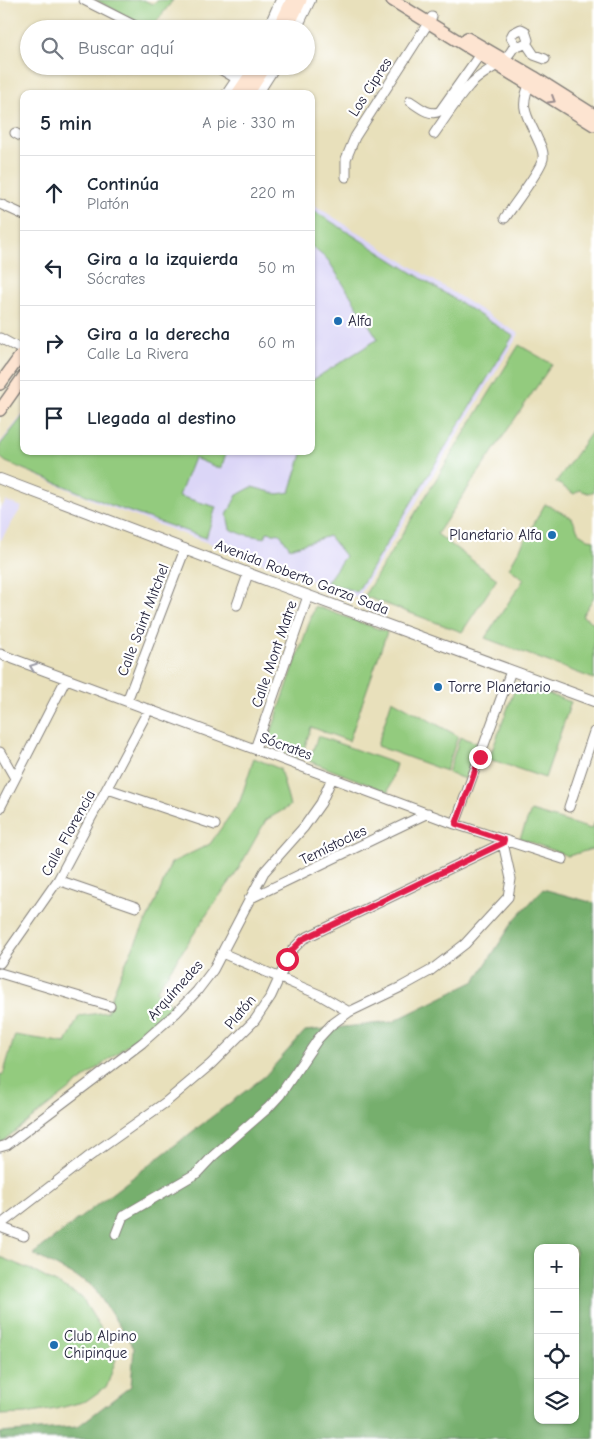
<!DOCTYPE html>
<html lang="es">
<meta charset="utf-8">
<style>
body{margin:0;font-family:"Comic Neue",sans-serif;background:#f6f6f7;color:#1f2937}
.controls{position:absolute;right:15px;bottom:15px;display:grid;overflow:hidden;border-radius:10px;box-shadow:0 1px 4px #0004}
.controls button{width:45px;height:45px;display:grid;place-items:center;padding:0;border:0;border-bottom:1px solid #e0e1e3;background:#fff;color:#1f2937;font:25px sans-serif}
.stop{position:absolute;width:15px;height:15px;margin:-11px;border:4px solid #e11d48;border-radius:50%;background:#fff}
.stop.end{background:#e11d48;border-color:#fff;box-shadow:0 1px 5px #0008}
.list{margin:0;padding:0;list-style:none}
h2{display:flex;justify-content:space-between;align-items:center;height:65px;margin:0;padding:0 20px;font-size:21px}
h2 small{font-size:16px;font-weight:400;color:#747a83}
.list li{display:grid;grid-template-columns:32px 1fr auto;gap:15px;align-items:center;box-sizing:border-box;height:75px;padding:0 20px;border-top:1px solid #e0e1e3}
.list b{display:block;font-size:19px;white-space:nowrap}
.list p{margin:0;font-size:16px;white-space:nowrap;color:#747a83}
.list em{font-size:16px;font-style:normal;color:#747a83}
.icon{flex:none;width:28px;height:28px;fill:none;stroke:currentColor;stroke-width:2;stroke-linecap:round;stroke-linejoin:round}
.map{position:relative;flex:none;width:594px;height:1439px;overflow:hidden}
.search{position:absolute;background:#fff;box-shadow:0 1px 4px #0004;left:20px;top:20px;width:295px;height:55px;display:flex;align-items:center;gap:12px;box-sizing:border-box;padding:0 18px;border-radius:28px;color:#747a83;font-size:19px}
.panel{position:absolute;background:#fff;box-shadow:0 1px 4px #0004;left:20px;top:90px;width:295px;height:365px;border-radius:10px}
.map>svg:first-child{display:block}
.built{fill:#dbd6f7}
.green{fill:#93cb7e;stroke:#5a765c}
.forest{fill:#76af6d;stroke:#4c6854;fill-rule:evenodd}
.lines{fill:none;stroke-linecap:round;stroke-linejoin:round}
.minor-casing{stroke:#85817b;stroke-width:11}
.tertiary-casing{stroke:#85817b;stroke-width:12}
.secondary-casing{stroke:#85817b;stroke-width:14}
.minor{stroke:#fff;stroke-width:9}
.tertiary{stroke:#fff;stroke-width:10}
.secondary{stroke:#fde4d1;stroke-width:11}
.oneway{stroke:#9a8d8e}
.oneway2{stroke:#9c9ca7}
.route{stroke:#e11d48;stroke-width:6}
.poi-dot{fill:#1f6fb2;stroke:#fff;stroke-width:2}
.labels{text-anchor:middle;stroke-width:4.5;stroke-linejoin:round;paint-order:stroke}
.street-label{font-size:15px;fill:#22223b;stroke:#fff}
.poi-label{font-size:15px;fill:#22223b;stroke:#fff;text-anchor:start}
</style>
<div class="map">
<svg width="594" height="1439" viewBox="0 0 594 1439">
<rect width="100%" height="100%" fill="#fff"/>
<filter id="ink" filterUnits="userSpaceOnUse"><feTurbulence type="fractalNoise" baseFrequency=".02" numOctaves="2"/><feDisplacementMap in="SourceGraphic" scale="10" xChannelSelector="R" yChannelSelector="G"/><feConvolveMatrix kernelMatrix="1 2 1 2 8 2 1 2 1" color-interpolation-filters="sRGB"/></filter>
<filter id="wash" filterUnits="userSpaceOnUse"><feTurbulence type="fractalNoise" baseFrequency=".0096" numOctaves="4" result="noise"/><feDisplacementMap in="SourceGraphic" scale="20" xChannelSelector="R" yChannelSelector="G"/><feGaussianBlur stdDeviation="1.12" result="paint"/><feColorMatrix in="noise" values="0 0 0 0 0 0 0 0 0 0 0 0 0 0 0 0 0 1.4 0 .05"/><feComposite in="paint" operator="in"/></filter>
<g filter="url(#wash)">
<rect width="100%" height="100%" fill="#e8e0bb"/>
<path class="built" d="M311,203L519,334L358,598L104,505L6,462L0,457V443L24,413V451H311Z
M6,501L22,507L0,541V509Z"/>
<path class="green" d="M96,0H144L152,4L159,0H173L151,29Z
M311,209L513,336L357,592L327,582L345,556L329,536L290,548L280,534L267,532L265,538L242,534L230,529L227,515L237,495L252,487L278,494L290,492L303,451H311V381L378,339L328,260L311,246Z
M519,345L552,364L437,534L497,579L462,632L364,596Z
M24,415V451H221L226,453L221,469L194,458L179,496L216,507L206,538L113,506L6,462L0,457V445Z
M594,429V492L588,493L580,490L574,494L556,482Z
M545,504L572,518L579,533L588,539L594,540V597L582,616L594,623V679L485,638L524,579L509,568Z
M315,606L387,632L349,741L311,727L301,759L267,744Z
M517,683L571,702L545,778L489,759Z
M392,700L458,736L446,771L377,746Z
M318,736L396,764L388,792L309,761Z
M460,737L477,743L465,779L448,773Z
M254,758L280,769L290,806L266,820L235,875L215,902L156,991L172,1005L156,1023L0,1143V1074L3,1075L15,1035L66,1043L79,1016L107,1012C117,977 134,946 150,913C158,897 164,880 171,863L210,844L240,801Z
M531,811L591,829L594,821V850L592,849L568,856L520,838Z
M0,1257L31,1270L81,1297L102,1330L116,1359L107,1386L86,1401L56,1409L25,1414L0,1415Z"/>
<path class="forest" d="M543,889L594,903V1439H0V1433L77,1427L131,1386L134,1348L92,1285L33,1254L265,1076L305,1031L392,1022L475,981L515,919ZM538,1248H575V1420H538Z"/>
</g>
<g filter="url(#ink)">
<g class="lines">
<g class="minor-casing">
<path id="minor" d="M84,0L141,29
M526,43L520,46L515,44L511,37L513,33L521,29L525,31L528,40L526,43L534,55L545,59
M215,66L237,79
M410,101C419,107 430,117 440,111L483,50
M15,133L24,138
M434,134C445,118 456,101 469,86C482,70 507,65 515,44
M346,177V159L355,137L432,17
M0,204L24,215
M505,218C513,206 540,171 543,159C544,152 541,146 538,140C527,115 518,108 531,81
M0,338L24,351
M237,605L248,574
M0,654L455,824L563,859
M127,701L185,549
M255,749L308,596
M0,752L15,778
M108,789L215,825
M569,807L594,732
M0,808L66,679
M455,824L511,671
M58,880L136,907
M249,899L428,813
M222,953L320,995L349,1012
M0,963L58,880L149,709
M0,973L110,1006
M0,1147L7,1145L142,1043L176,1013L197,991L213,970L264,872L304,827L321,803L332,778
M0,1225L87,1158L166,1102L211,1064L255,1020L271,996L292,950L303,939L503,843L504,840
M0,1227L24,1236
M116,1234L123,1216L197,1173L213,1156L268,1108L280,1095L318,1039L331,1025L349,1012L401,987L430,971L465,944L508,897L511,879L503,843"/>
</g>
<g class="tertiary-casing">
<path id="tertiary" d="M268,29L281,0
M296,29L310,0
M227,94L246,66
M257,94L275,66
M0,479L271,582L594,701"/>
</g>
<g class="secondary-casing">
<path id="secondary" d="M392,0L594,125
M278,29L292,0
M287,29L301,0
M467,38L534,77L594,115
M237,94L256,66
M248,94L266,66
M0,384L24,351
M0,410L24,376"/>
</g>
<use href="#minor" class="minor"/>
<use href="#tertiary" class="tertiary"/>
<use href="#secondary" class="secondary"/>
</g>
<defs><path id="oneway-chevron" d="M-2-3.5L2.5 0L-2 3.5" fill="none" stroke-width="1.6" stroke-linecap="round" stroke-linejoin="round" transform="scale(1.25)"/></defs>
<use class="oneway" href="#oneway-chevron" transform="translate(552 100) rotate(31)"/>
<use class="oneway2" href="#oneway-chevron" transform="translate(33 667) rotate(-159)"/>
</g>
<g class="lines" filter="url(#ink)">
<path class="route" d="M287,959L292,950L303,939L503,843L504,840L456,824L480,757"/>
</g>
<g class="poi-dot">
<circle cx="338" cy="321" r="5"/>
<circle cx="552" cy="535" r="5"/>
<circle cx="438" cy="687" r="5"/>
<circle cx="54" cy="1345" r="5"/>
</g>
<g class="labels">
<g class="street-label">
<text transform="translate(370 87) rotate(-57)" y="5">Los Cipres</text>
<text transform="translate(302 577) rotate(21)" y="5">Avenida Roberto Garza Sada</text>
<text transform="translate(143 620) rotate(-69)" y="5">Calle Saint Mitchel</text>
<text transform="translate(274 654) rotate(-71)" y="5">Calle Mont Matre</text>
<text transform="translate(286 746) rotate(20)" y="5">Sócrates</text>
<text transform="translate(68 833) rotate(-61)" y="5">Calle Florencia</text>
<text transform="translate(333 845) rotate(-26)" y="5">Temístocles</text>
<text transform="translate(175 990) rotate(-48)" y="5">Arquímedes</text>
<text transform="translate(240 1012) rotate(-50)" y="5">Platón</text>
</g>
<g class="poi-label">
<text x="348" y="326">Alfa</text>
<text x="542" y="540" text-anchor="end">Planetario Alfa</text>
<text x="448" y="692">Torre Planetario</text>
<text x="64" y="1341">Club Alpino<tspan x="64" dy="17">Chipinque</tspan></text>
</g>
</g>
</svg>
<div class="controls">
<button>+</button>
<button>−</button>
<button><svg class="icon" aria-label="locate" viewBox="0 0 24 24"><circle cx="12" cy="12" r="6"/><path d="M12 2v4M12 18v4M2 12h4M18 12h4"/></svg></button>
<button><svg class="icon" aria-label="layers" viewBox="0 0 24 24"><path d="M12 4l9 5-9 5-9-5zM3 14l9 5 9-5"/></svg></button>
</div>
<div class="stop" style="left:287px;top:959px"></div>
<div class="stop end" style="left:480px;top:757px"></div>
<div class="search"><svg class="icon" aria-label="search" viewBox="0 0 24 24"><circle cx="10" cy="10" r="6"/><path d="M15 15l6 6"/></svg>Buscar aquí</div>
<section class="panel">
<h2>5 min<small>A pie · 330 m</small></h2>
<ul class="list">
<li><svg class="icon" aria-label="ahead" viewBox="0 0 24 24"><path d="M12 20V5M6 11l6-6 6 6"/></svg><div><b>Continúa</b><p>Platón</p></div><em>220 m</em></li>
<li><svg class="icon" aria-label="left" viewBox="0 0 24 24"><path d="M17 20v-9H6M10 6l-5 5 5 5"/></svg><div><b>Gira a la izquierda</b><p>Sócrates</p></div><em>50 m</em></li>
<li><svg class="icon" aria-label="right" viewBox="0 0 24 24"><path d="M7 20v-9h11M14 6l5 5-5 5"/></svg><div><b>Gira a la derecha</b><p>Calle La Rivera</p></div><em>60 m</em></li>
<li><svg class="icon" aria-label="arrive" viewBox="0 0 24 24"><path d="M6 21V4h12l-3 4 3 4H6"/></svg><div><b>Llegada al destino</b></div></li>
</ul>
</section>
</div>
